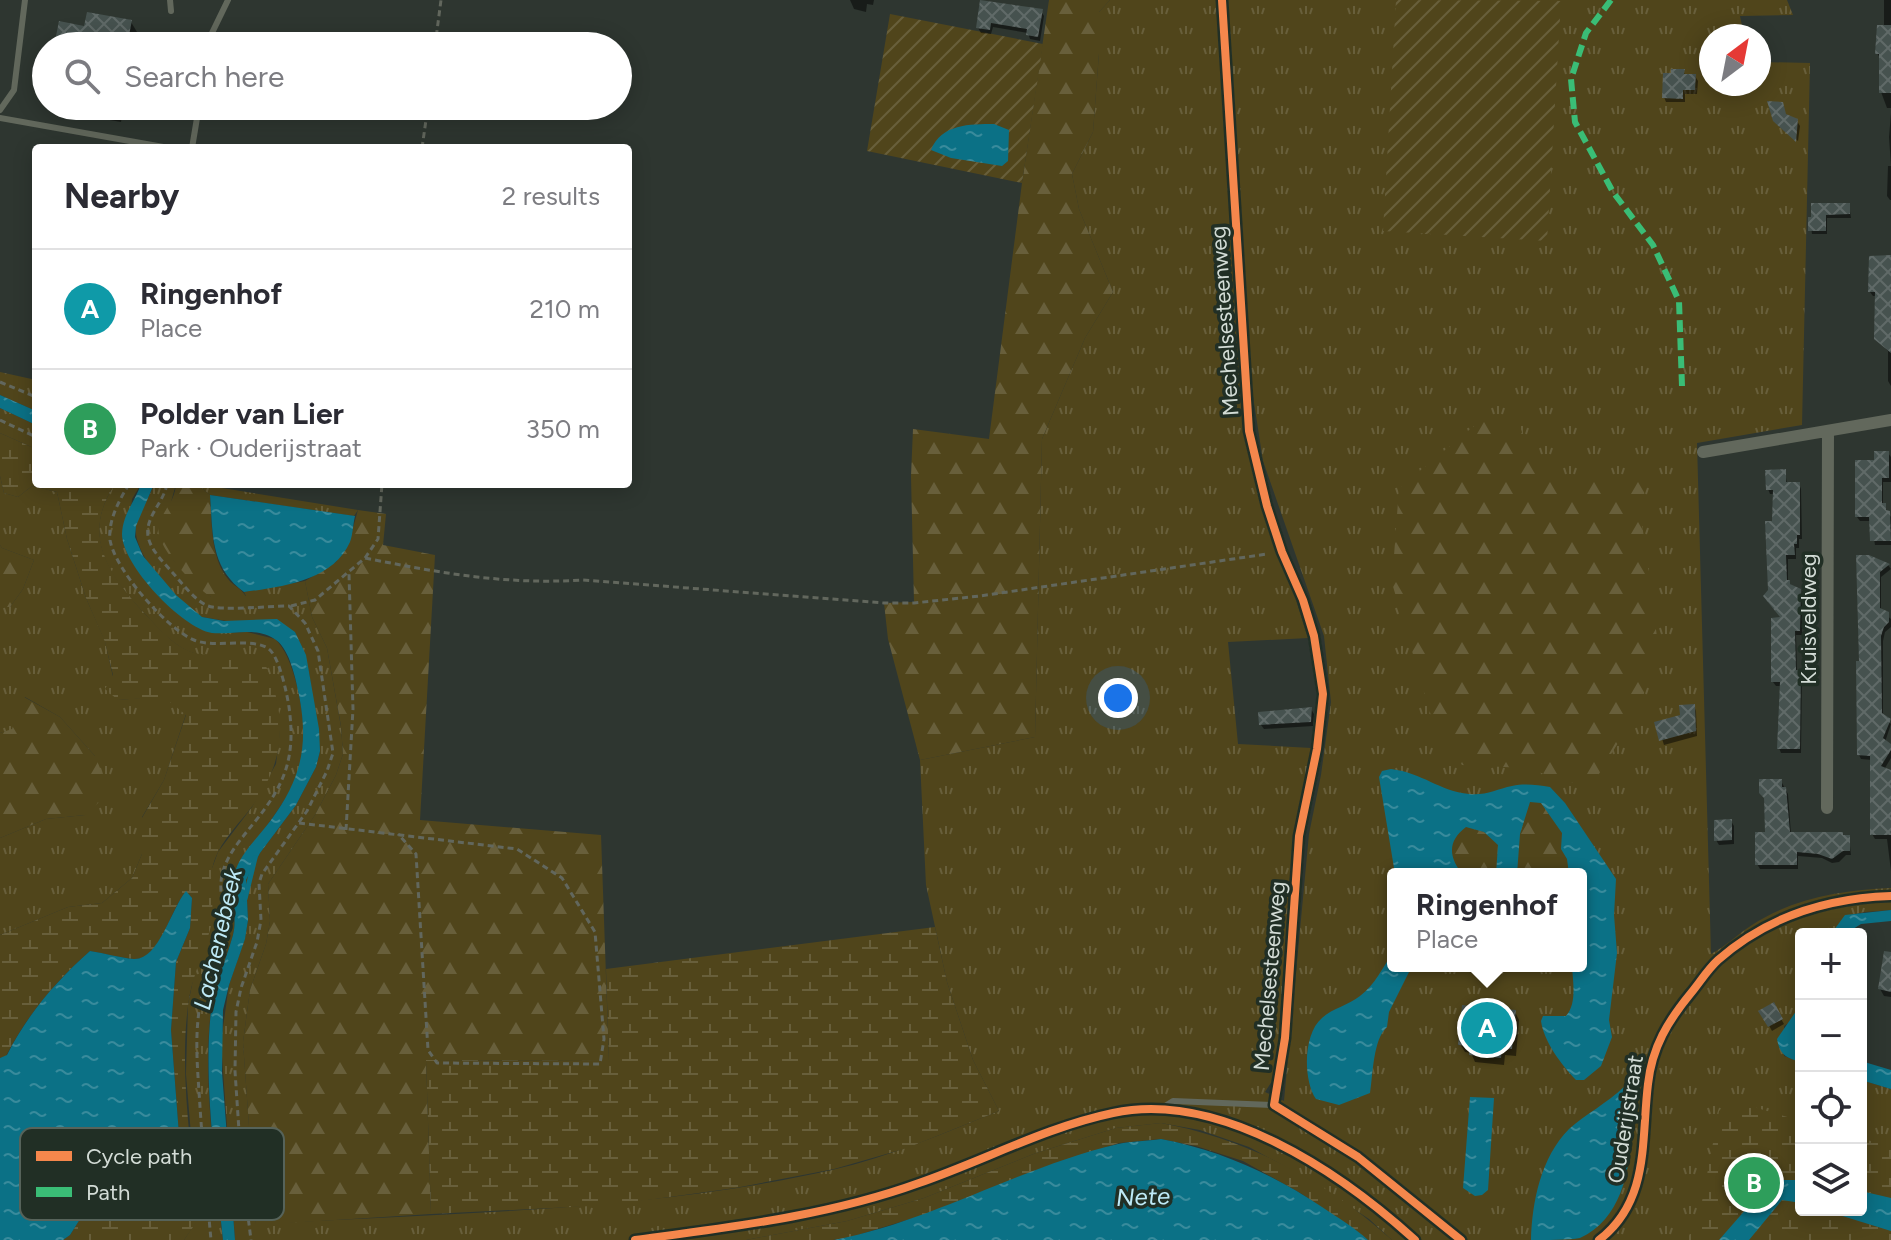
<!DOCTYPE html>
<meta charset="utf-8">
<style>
body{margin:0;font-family:Figtree,sans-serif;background:#f7f7f7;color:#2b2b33}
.controls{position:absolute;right:24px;bottom:24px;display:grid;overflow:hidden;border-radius:8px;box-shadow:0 4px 20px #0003}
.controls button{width:72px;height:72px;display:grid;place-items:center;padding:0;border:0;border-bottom:2px solid #e1e1e2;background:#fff;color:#2b2b33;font:40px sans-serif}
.compass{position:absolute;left:1699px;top:24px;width:72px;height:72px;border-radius:50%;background:#fff;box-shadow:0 4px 20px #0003;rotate:32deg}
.you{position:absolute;left:1118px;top:698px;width:28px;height:28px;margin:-20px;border:6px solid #fff;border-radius:50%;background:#1a73e8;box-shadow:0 0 0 12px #1a73e833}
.badge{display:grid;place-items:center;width:52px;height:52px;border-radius:50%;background:#5c6162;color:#fff;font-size:26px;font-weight:700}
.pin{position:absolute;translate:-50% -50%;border:4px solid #fff;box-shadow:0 2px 8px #0006}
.popup{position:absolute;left:1387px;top:868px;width:200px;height:104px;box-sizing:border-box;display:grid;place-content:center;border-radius:8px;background:#fff;filter:drop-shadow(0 2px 6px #0005);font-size:26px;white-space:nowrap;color:#7c7c81}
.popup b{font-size:30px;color:#2b2b33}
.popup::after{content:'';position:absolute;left:50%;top:100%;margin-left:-16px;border:16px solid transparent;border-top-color:#fff}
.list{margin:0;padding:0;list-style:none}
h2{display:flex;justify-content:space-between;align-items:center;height:104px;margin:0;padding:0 32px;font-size:34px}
h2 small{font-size:26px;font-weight:400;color:#7c7c81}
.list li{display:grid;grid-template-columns:52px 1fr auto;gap:24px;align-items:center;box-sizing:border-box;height:120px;padding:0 32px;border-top:2px solid #e1e1e2}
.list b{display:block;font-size:30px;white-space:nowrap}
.list p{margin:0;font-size:26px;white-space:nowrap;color:#7c7c81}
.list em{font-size:26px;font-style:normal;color:#7c7c81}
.icon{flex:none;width:44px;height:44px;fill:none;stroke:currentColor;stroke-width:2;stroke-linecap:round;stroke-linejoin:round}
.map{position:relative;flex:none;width:1891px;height:1240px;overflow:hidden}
.search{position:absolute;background:#fff;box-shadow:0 4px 20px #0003;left:32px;top:32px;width:600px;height:88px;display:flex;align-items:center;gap:20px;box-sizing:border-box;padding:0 28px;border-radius:44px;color:#7c7c81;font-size:30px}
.panel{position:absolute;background:#fff;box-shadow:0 4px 20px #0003;left:32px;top:144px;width:600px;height:344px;border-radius:8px}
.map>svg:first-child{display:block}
.grass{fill:url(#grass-tufts);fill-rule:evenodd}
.forest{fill:url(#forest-firs)}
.wetland{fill:url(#wetland-marsh)}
.garden{fill:url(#garden-furrows)}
.water{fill:url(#water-ripples)}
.shadow{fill:#0007}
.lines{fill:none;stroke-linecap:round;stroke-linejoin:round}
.stream{stroke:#0b7186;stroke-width:5}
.building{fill:url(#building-cross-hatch)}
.path{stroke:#62675d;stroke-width:3;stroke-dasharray:6 4;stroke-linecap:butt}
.service{stroke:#62685c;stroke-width:6}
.minor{stroke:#62685c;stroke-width:12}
.quiet{stroke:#3abd76;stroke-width:6;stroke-dasharray:12 6;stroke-linecap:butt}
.cycleway-casing{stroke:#212f25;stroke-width:13}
.cycleway{stroke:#f5874c;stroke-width:8}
.labels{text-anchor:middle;stroke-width:7;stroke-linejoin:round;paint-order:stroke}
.street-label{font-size:22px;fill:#d3dcd6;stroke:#212f25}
.water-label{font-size:24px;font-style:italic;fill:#beeaf7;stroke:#212f25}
.key{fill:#212f25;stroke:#56635a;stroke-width:2}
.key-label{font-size:22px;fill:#d3dcd6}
</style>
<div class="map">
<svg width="1891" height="1240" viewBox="0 0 1891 1240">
<defs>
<pattern id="grass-tufts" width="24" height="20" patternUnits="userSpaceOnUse" patternTransform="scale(2)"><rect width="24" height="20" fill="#50451b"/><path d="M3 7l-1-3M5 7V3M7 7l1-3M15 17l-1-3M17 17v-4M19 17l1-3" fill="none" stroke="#685f3b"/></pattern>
<pattern id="forest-firs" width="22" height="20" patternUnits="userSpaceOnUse" patternTransform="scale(2)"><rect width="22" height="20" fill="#50451b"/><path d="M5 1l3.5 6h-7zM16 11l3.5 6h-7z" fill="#685f3b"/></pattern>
<pattern id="wetland-marsh" width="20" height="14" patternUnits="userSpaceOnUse" patternTransform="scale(2)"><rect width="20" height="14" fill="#50451b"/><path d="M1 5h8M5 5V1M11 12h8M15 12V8" fill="none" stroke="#685f3b"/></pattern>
<pattern id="garden-furrows" width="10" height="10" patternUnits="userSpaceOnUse" patternTransform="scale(2)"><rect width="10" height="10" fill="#50451b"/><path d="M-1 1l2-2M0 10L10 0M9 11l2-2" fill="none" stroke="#685f3b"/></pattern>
<pattern id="water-ripples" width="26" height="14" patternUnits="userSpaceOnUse" patternTransform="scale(2)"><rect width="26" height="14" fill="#0b7186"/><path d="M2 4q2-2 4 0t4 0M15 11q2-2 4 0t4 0" fill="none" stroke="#398b9c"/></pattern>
<pattern id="building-cross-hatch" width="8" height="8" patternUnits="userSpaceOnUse" patternTransform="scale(2)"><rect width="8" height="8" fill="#46524f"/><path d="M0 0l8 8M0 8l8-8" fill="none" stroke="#606a68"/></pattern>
</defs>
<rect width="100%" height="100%" fill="#2e3630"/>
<path class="grass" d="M1110,0H1216L1243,432L1308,638L1228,642L1238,744L1311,748L1293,835L1277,1060L1272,1081L1265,1092L1284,1101L1309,834L1321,775L1331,702L1324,636L1263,461L1251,383L1228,0H1787L1793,15L1740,16L1744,36H1711V84H1759V62L1810,63L1802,425L1697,443L1711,954C1725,947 1738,934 1752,925C1793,898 1843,890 1891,888V910C1861,913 1850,909 1831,934H1801C1801,961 1811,1010 1784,1026V1056L1801,1062V1210H1861V1080L1891,1089V1240H1392L1369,1219L1310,1180L1249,1147L1200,1130L1161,1123L1116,1128L1036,1153L924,1198L847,1221L746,1240H235L221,1042L229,985L245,938L248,920L246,880L260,853L296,805L316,767L320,751L309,672L295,632L202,617C177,602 131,555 136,524C139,509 150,498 154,484H176L169,509L162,518L174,561L206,593L211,597L246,596L244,592L305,581L312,617L327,648L341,727L343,754L336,775L315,815L268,884L270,921L266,944L250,990L243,1042L256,1224C448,1213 644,1212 832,1170C889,1157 944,1133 999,1111L973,1060L947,982L926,885L920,760L1035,737L1042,439L1085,338L1113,292L1079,209L1072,174L1093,132L1099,53V12ZM1393,874H1581V966H1393Z
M0,372L36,380V411L0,395Z
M0,408L36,425V449L0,433Z
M0,476L4,493L18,497L32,486L57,492L67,539L86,598L105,641L118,700L164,696L186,714L164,780L142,817V854L132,878L102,903L68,907L0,935V838L46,819L85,815L95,756L60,717L25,697L12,730L0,733V607H10L23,589L34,560L2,548L0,545Z
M115,484H141L132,499L127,552L148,583L225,633L247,632L275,639C296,658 306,721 304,748C301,782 276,813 257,839C248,850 239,861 235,875C229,894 238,915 233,935C226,960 214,983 211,1010C202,1080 216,1169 223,1240H184L198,1219L186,1074L188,1005L194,975L210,929V874L218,852L252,807L276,764L280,731L276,699L262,659C239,657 210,660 188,651C171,643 158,628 146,615C109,576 80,536 115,484Z
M197,484L358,510L354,516L210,495Z"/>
<path class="forest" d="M1049,0H1110L1099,12V53L1093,132L1072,174L1079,209L1113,292L1085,338L1042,439L1035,737L920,760L888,639L884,603L914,602L911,476L913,429L989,439L1022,183Z
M1480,421L1520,426L1528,451L1565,480L1646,473L1642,523L1657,637L1641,706L1590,788L1525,768L1462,765L1432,719L1392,583L1399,488Z
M176,484H197L210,495C212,521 210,557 228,579C233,586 242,588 246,597H211C195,587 152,544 159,524C164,509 175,501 176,484Z
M358,510L386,514L383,545L435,555L420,820L601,835L609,1061L426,1060L431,1214L256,1225L243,1042L250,990L266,944L270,921L268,884L315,815L336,775L343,754L341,726L327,648L312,617L305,581L336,562L349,542Z
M0,545L2,548L34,560L23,589L10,607H0Z
M24,697L60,717L95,756L110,792L85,815L46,819L0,838V733L12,729Z
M1535,801L1541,803L1562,833L1561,849L1567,859L1569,874H1517L1520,834L1530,802Z
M1466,827L1484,832L1498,845L1496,874H1458L1459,871C1448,854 1450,840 1466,827Z"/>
<path class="wetland" d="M0,433L36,449V484H115C80,536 110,576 146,615C159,628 172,644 189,651C213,661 239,650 263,659C287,714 288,758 251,808C240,822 227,835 218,852C203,882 218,902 210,930C203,955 191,979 188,1006C179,1074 192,1151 198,1220L184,1240H63L70,1235L87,1208L118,1191L136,1193L182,1174L171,1030L176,962L190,928L192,898L186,892C170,908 161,960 134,959C120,958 104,953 90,951C56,981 27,1015 6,1056L0,1058V935L68,907L102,903L132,878L142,854L139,823L164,780L186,715L164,697L118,700L105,689L113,675L105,642L86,598L67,539L57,492L32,486L18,497L4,493L0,476Z
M935,927L947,982L973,1060L999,1111L907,1148L834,1169L735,1188L611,1205L431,1214L426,1060L609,1061L606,969Z
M1734,1104L1747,1105L1801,1121V1180C1764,1179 1741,1214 1719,1240H1687L1700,1212L1719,1111L1723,1107Z
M1161,1123C1248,1139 1327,1181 1392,1240H1368L1302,1194L1243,1161L1196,1146L1161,1139L1119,1143L1042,1168L930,1213L851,1237L833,1240H746L847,1221L924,1198L1036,1153L1116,1128Z
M1861,1138L1891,1147V1198L1861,1191Z
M1782,1200L1801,1203V1210H1823L1891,1231V1240H1749Z"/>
<path class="garden" d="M1396,0L1561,1L1547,241L1383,231Z
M890,14L1043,44L1022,183L867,151Z"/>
<path class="water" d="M994,124L1009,130L1008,161L1002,166L951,158L931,150C941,124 970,124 994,124Z
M0,395L36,411V425L0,408Z
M141,484H154L136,526L135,537L143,556L176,595L202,617L224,621L277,619L295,632L306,655L319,729L320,751L316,767L296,805L260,853L246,880L248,920L245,939L229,985L223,1010L222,1072L235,1240H223C216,1169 203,1081 211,1011C214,984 226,961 233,935C238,916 229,894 234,875C240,853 258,838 271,820C301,779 309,746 299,695C296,680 290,650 276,640C257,626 233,635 212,633C182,628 122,565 122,534C123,513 135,502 141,484Z
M210,495L355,516C353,524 353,534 350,542C333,581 281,587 244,592C210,567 213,534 210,495Z
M1391,769C1423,773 1439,791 1469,794C1485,796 1497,789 1512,786C1525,783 1537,785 1550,787L1565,803L1616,879L1614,915L1617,953L1609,1020L1612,1037L1601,1066L1584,1080H1576C1561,1064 1544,1042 1541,1021L1543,1016H1566C1577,1003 1573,983 1572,966H1581V874H1569L1567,859L1561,849L1562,833L1541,803L1530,802L1520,834L1517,874H1496L1498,845L1484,832L1466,827C1449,840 1448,854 1460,871L1458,874H1395L1379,777L1382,771Z
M186,891L192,898L190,928L176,962L171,1030L182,1174L179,1185L150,1202L136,1193L118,1191L87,1208L70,1235L63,1240H0V1058L7,1055C27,1015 56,981 90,951C105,953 120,958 134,959C159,960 171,909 186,891Z
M1891,910V921L1861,924L1845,934H1831L1845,915Z
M1393,952V966H1412L1389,1012L1387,1027C1373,1039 1373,1075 1370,1093L1339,1105L1316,1099C1303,1080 1303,1034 1322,1018C1333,1008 1349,1005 1360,996C1375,985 1383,967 1393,952Z
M1801,1004V1062C1786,1058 1780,1055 1777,1039Z
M1861,1061L1891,1070V1089L1861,1080Z
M1630,1085C1636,1101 1633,1116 1632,1133C1629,1173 1621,1219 1580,1238C1568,1240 1545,1240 1531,1240C1532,1202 1541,1157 1569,1129C1586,1114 1607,1103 1624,1087Z
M1470,1097L1494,1098L1488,1190L1482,1195L1475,1196L1463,1188Z
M1161,1139C1220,1150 1272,1174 1322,1207C1338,1218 1354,1227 1368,1240H834C933,1221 1020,1167 1118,1144C1132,1141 1147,1141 1161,1139Z
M1784,1180H1801V1203L1782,1200L1749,1240H1719L1768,1184Z
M1861,1191L1891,1198V1231L1823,1210H1861Z"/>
<path class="shadow" d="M850,0H874L873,5L867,4L866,12L854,9Z
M1884,0H1891V108H1887L1881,92L1880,58L1877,53L1884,26Z
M982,2L1041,11L1044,16L1040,41L1030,39L1028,33L993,27L991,34L981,33L978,28Z
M131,22L137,32L134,46H56L86,28Z
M1683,71L1686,76H1695L1698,81L1697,94H1685V102H1666L1664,97Z
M61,106H124L121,122L65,112Z
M1891,113V200H1890L1887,196L1888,166H1891L1889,137Z
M1786,116L1797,121L1800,126L1798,141L1774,120Z
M1849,205L1851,218H1827V234H1812L1810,219Z
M1891,257V386L1888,381V351L1876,339L1877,296H1873L1870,292Z
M1888,453L1891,457V482H1883V505L1891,517V545H1875L1871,521H1860L1857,517L1876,462Z
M1785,471L1787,484H1799L1801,489L1802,539H1799V548H1796V559H1788V582L1802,595V635H1796L1797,672L1802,676L1801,753H1781L1779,748L1782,686H1776L1773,682L1783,619L1770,590L1775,494H1770L1768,489Z
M1868,557L1888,565L1891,569L1881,577V611L1891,619V627L1885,632L1883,641V717L1891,724L1885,742L1891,748V758L1882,773H1891V871L1887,839H1875L1872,834V760L1861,759L1859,755L1861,663Z
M1694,706L1696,711L1697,736L1664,745L1657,723L1682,717Z
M1311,709L1314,714L1313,726L1264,729L1261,725Z
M1781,781L1788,794L1791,834L1849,837L1851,855H1846L1839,862L1832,863L1822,858L1798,856V869H1760L1757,864L1767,834L1764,798L1761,793Z
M1731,821L1734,826V844L1719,845L1716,840Z
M1891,973V997L1884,996L1880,989Z
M1773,1005L1784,1024L1772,1031L1761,1011Z
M1515,1012L1519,1020L1516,1056L1505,1055L1504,1065L1475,1062L1471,1053L1465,1052L1460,1044Z"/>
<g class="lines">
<path class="stream" d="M245,899L255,858"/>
</g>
<path class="building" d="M980,0L1043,9L1038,37L1026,35L1027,29L991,23L990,30L976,28Z
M87,12L132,20L127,46H54L59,21L84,26Z
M1877,25H1891V93H1879V54H1875Z
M1671,69H1685L1684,74H1696L1695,90H1683V99L1662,98L1663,73H1671Z
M1767,101L1783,102L1786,114L1798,119L1796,142L1773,121Z
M1811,203H1850V214L1826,215V231H1808V217H1811Z
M1891,255V353L1874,339L1875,292H1868L1869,256Z
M1874,451H1889V478H1882V503H1886V510L1890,511L1891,541H1870L1869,517H1855V460H1874Z
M1786,469V482H1800V535H1797V544H1794L1795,555H1786L1787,580H1790V584L1801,589L1800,631H1795L1796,670H1801L1800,749H1777L1780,682H1771V618L1780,617L1763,596L1768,590L1765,521H1772L1773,490H1766L1765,470Z
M1856,555H1869L1890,564L1880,572V608L1889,612V622L1884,627L1881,636L1882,713L1891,719L1883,738L1891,744V750L1881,766L1891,770V835H1870V756L1857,755L1856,661H1859Z
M1695,704L1696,731L1659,741L1654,722L1680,715L1679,705Z
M1312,707L1311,722L1259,725L1258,712Z
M1759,779H1782V787H1786L1790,832H1843V835H1850V851H1843L1832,859L1818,854L1797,852V865H1755V832H1765L1764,798L1759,793Z
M1732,819V840L1714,841V820Z
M1884,951L1891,952V992L1878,989Z
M1774,1002L1783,1019L1768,1027L1758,1011Z
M1462,1005L1516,1010L1512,1049L1502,1048L1501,1058L1469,1055V1046L1458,1045Z"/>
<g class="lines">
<path class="path" d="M435,46L441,0
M422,148L428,106
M0,382L36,397
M0,420L36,437
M129,484C119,501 108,520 110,540C115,570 167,629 194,640C215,649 255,636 270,650C280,660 287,694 289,707C296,758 285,785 253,824C241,839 226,856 222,875C218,893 226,912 222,929C217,955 204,978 200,1005C194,1039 198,1073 200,1107C203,1152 207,1196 211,1240
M167,484C164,502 145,517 148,536C150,549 163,562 172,572C182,583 194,600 208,606C222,611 271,606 289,606L305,623L318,651L333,753L327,771L307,811L262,874L259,883L261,920L257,942L241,988L236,1012L235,1071L241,1161L251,1240
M365,558C440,573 506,585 583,580L884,603H914L980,596L1267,554
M291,606L315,600L365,558L378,539L382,484
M299,823L517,849L562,878L595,932L604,1039L600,1064L437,1063L428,1050L416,854L398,834
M346,830L353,709L349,574"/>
<path class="service" d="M170,0L171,11
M209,46L211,35L228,0
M0,110L14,90L25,0
M0,118L169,148
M192,148L199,106
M1162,1108L1173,1101L1274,1105
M635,1240C731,1227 828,1216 919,1183C983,1161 1046,1127 1113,1113C1219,1090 1340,1172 1415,1240"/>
<path class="minor" d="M1222,0L1249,431L1267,506L1282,552L1303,600L1314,636L1323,694L1317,749L1299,836L1285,1038L1274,1105L1358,1157L1461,1240
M1703,452L1891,420
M1827,808L1828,431
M1599,1240C1650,1201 1641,1141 1648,1084C1652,1047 1668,1021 1691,993C1700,982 1708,969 1718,960C1768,916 1826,898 1891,896"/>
<path class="quiet" d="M1611,0L1586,33L1571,79L1575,122L1613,192L1653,245L1679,301L1682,386"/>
<g class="cycleway-casing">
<path id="cycleway" d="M1222,0L1249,431L1267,506L1282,552L1303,600L1314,636L1323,694L1317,749L1299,836L1285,1038L1274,1105L1358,1157L1461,1240
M635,1240C731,1227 828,1216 919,1183C983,1161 1046,1127 1113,1113C1219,1090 1340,1172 1415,1240
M1599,1240C1650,1201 1641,1141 1648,1084C1652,1047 1668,1021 1691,993C1700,982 1708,969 1718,960C1768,916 1826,898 1891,896"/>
</g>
<use href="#cycleway" class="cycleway"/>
</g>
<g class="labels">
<g class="street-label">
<text transform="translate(1224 321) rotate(-94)" y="8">Mechelsesteenweg</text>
<text transform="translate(1808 619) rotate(-90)" y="8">Kruisveldweg</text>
<text transform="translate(1269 976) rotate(-85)" y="8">Mechelsesteenweg</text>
<text transform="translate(1625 1119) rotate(-81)" y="8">Ouderijstraat</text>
</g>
<g class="water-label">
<text transform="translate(218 939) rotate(-77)" y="8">Lachenebeek</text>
<text transform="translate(1143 1197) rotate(-2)" y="8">Nete</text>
</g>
</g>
<rect x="20" y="1128" width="264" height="92" rx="12" class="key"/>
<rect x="36" y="1151" width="36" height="10" fill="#f5874c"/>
<rect x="36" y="1187" width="36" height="10" fill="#3abd76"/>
<g class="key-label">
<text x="86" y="1164">Cycle path</text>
<text x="86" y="1200">Path</text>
</g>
</svg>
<div class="controls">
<button>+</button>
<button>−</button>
<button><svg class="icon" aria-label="locate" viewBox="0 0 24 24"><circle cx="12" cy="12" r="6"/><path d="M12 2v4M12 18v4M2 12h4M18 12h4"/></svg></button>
<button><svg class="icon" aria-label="layers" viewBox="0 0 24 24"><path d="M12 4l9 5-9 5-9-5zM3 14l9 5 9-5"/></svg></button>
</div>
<svg class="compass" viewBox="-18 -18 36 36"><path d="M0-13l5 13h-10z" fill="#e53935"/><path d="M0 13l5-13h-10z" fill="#7c7c81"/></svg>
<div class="you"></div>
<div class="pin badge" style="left:1487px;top:1028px;background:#0f9aa8">A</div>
<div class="popup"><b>Ringenhof</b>Place</div>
<div class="pin badge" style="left:1754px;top:1183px;background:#2e9e5b">B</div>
<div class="search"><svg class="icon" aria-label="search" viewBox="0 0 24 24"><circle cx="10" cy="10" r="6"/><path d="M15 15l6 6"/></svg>Search here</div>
<section class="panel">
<h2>Nearby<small>2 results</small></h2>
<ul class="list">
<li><span class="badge" style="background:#0f9aa8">A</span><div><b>Ringenhof</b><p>Place</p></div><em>210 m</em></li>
<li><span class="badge" style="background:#2e9e5b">B</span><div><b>Polder van Lier</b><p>Park · Ouderijstraat</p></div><em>350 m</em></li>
</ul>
</section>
</div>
